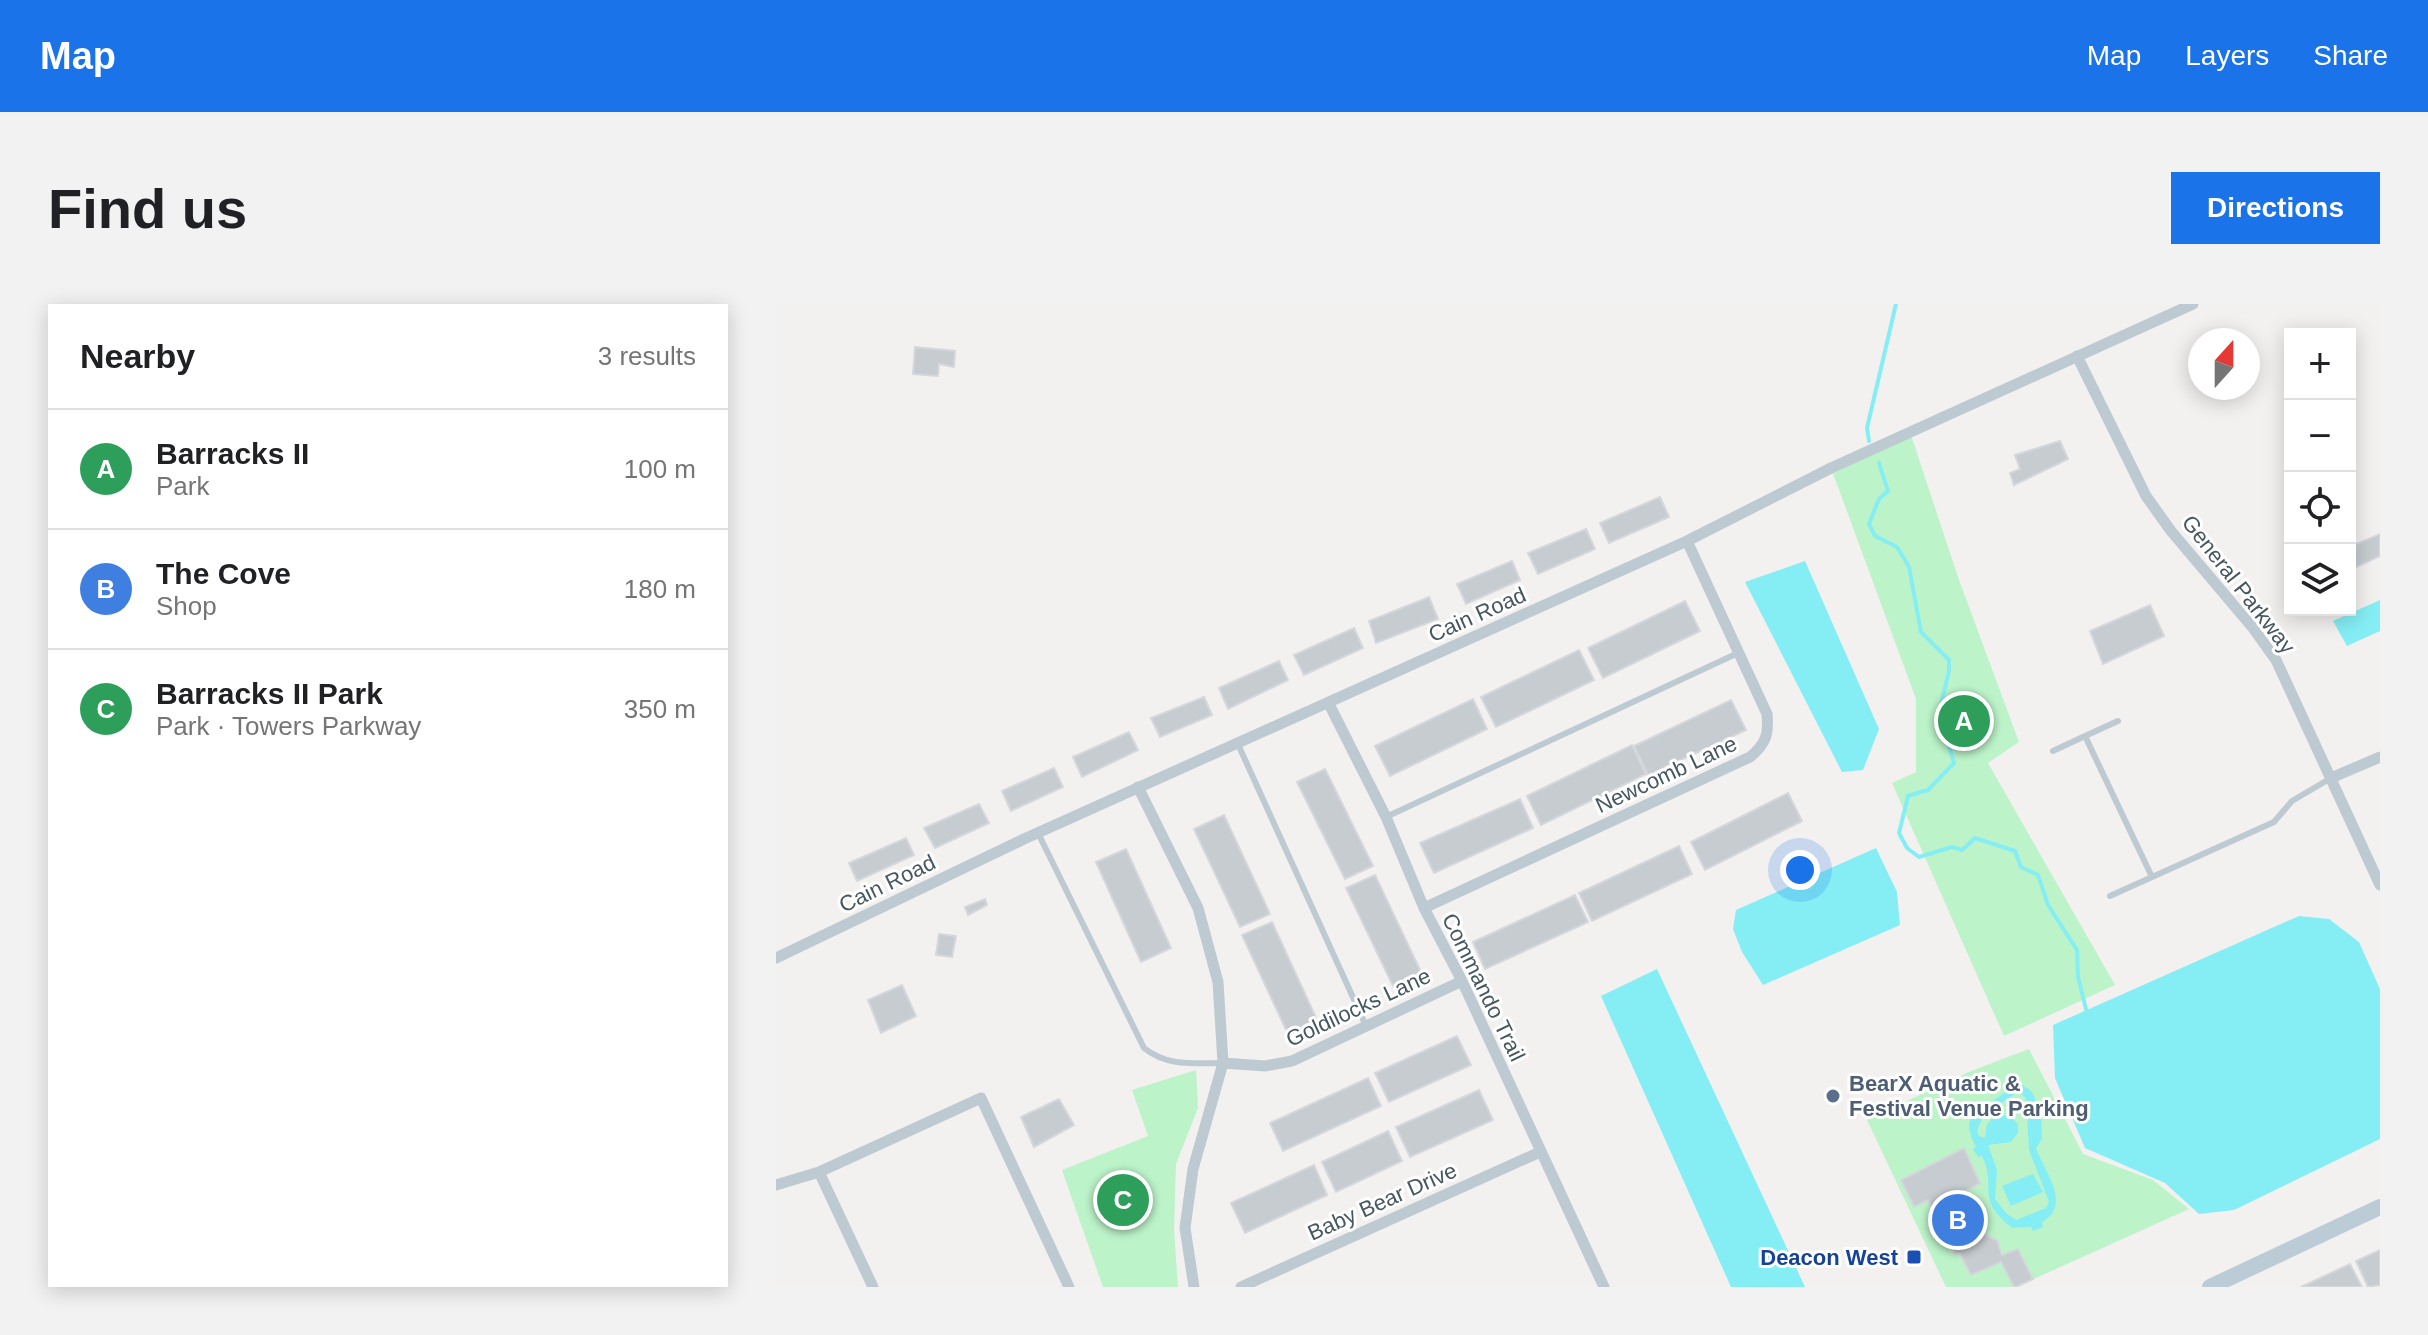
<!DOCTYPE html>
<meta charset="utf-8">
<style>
body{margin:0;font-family:Helvetica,sans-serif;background:#f2f2f2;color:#202124}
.controls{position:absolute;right:24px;top:24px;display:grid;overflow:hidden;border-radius:0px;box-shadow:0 4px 20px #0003}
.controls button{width:72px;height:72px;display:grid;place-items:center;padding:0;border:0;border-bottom:2px solid #e0e0e0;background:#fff;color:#202124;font:40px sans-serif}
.compass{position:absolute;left:1412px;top:24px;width:72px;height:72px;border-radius:50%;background:#fff;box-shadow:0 4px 20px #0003;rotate:21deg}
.you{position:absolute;left:1024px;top:566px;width:28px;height:28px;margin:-20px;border:6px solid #fff;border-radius:50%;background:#1a73e8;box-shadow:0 0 0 12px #1a73e833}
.badge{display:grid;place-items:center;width:52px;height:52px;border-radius:50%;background:#1a73e8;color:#fff;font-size:26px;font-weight:700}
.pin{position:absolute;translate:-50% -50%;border:4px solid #fff;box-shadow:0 2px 8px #0006}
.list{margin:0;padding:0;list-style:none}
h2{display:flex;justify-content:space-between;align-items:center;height:104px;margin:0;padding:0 32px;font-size:34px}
h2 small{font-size:26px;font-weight:400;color:#757577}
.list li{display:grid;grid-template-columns:52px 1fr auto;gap:24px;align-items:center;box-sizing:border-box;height:120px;padding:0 32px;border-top:2px solid #e0e0e0}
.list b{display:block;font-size:30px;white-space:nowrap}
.list p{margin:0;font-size:26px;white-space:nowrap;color:#757577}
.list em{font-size:26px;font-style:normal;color:#757577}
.icon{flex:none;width:44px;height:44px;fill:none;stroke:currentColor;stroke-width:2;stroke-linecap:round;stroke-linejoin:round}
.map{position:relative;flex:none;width:1604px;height:983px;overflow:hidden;border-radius:0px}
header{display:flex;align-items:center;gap:48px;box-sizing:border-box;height:112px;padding:0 40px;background:#1a73e8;color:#fff}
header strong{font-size:38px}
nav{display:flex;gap:44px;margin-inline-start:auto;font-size:28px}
.intro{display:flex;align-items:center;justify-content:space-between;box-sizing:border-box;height:192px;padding:0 48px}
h1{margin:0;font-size:56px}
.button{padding:20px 36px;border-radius:0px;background:#1a73e8;color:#fff;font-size:28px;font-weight:700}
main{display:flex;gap:48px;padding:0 48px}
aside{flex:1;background:#fff;border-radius:0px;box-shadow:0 4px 20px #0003}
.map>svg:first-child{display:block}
.green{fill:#bcf3c9}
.water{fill:#85eef4;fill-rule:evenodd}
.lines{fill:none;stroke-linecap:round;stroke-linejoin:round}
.stream{stroke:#85eef4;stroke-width:4}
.building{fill:#c7ccd0;stroke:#d4d7dc;stroke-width:2}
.lane{stroke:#bdcad1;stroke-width:6}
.street{stroke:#bdcad1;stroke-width:11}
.secondary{stroke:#bcccd6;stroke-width:16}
.service-dot{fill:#5c6f8a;stroke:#fff;stroke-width:3}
.transit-dot{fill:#1a4fb4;stroke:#fff;stroke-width:3}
.labels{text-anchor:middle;stroke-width:6;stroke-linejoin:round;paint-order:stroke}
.street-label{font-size:22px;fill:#465760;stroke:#fff}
.service-label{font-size:22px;font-weight:bold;fill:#4e5e75;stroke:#fff;text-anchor:start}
.transit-label{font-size:22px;font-weight:bold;fill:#164399;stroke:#fff;text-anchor:end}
</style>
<header>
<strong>Map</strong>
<nav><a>Map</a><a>Layers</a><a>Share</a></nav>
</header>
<div class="intro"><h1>Find us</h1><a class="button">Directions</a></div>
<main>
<aside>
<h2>Nearby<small>3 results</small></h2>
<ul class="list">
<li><span class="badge" style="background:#2e9e5b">A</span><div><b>Barracks II</b><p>Park</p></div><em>100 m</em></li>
<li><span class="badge" style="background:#3f7fe0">B</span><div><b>The Cove</b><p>Shop</p></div><em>180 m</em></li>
<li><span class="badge" style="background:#2e9e5b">C</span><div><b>Barracks II Park</b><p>Park · Towers Parkway</p></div><em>350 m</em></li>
</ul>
</aside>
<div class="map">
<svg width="1604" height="983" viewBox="0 0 1604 983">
<rect width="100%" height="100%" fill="#f3f0f0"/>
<path class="green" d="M1134,128L1183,276L1243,438L1212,459L1339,681L1228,732L1116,479L1140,468V395L1055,164Z
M1253,745L1307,850L1377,876L1413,905L1240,983H1170L1091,816L1195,767Z
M420,766L422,804L400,860L398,926L402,983H327L286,866L372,832L356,786Z"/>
<path class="water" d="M1029,257L1103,425L1087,466L1066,468L969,278Z
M1604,296V327L1571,342L1557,317Z
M1100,544L1121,588L1124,621L987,681L966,648L957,625L960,606Z
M1523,612L1553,615L1583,638L1604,685V835L1458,906L1423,910L1389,879L1309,844L1279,774L1277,721Z
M881,665L1029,983H955L825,692Z
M1239,780C1253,782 1260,789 1260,803L1265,805L1266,835L1260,844C1268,867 1297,901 1266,918L1267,923L1257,927L1255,923L1236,924C1197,892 1222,884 1206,852L1202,853L1197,845L1200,843C1183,810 1201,809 1224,792C1230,788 1232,783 1239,780ZM1243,788L1250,794L1253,846L1273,898L1270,904L1240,916L1230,909L1219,895L1221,866L1212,841L1235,838L1242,829V820L1234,812L1220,811L1211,820L1209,834L1203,832L1201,827L1207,812C1215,807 1238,789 1243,788Z
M1257,870L1267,888L1235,902L1226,882Z"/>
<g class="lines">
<path class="stream" d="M1093,137L1091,124L1120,0
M1103,159L1112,187L1103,195L1093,220L1099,232L1121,243L1133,263L1145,328L1173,356V367L1163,409L1178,459L1152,486L1132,492L1123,529L1131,544L1143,553L1176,543L1186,546L1199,534L1239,547L1245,563L1262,571L1272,601L1301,646L1302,673L1311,709"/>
</g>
<path class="building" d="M139,43L179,47L178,63L163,60L162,72L137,70Z
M1284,137L1292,155L1238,181L1234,169L1244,165L1239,151Z
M884,193L893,213L833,239L824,219Z
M810,225L819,245L762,270L752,249Z
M1604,230V252L1574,266V243Z
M736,257L744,276L690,300L681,280Z
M653,293L662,315L600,339L593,317Z
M909,297L924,327L827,374L812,344Z
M1374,301L1388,332L1327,360L1314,327Z
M578,324L587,344L528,371L518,351Z
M803,346L818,376L720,423L705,393Z
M503,357L512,376L452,405L443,384Z
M428,393L436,411L384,433L375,414Z
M697,395L711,425L614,472L599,442Z
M955,396L970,426L872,471L858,442Z
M353,428L362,446L306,473L297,453Z
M856,441L870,470L765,521L751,492Z
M278,464L287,483L235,507L226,487Z
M549,465L597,562L569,575L521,478Z
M1012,489L1026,517L929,566L915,538Z
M744,495L757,524L658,569L644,539Z
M203,500L213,519L159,544L148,524Z
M448,511L494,610L464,623L418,525Z
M130,534L138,551L81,577L73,559Z
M903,542L916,570L816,617L803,589Z
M350,545L395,644L365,658L320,558Z
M599,571L645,668L617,682L570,584Z
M799,591L812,618L709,665L697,638Z
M209,595L211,601L192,611L189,603Z
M496,618L541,716L512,730L466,631Z
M163,630L180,632L176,653L160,651Z
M126,681L140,712L105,729L92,696Z
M681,732L695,761L613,798L599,769Z
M592,774L605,802L507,847L494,819Z
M703,786L717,816L634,853L620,823Z
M283,795L298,821L258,843L245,813Z
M612,827L626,857L560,888L546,858Z
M1188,844L1204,879L1190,887L1208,930L1221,936L1226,951L1242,945L1257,975L1240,983H1238L1225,958L1195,971L1184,950H1179L1152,896L1138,903L1125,876Z
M538,861L551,891L469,929L455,899Z
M1604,946V981L1592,983L1580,957Z
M1574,960L1586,983H1525Z"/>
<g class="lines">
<path class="lane" d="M1309,432L1342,417
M461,438L590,722
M1277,447L1309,432L1376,573
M610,513L962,349
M262,529L368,744C391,763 419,759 447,759
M1334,592L1498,518L1516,497L1555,474"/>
<path class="street" d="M1301,52L1370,192L1395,227L1477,324L1500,356L1604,581
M553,400L610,513L648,604L686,677L828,983
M1555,474L1604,453
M362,483L422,604L442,678L447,759L417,865L409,924L418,983
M648,604L974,453C990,440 993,430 991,410L911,237
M0,654L248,535L911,237L1055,164L1417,0
M447,759L489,762L516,757L686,677
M43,868L97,983
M0,881L43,868L205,794L293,983
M465,983L764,848"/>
<path class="secondary" d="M1434,983L1604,903"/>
</g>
<circle class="service-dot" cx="1057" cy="792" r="8"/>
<rect class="transit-dot" x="1130" y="945" width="16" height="16" rx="4"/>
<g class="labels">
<g class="street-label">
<text transform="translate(1463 280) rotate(52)" y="8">General Parkway</text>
<text transform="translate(701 310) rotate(-24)" y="8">Cain Road</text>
<text transform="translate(890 470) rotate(-25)" y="8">Newcomb Lane</text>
<text transform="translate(111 579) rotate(-26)" y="8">Cain Road</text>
<text transform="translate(708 683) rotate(64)" y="8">Commando Trail</text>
<text transform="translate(582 703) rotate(-25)" y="8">Goldilocks Lane</text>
<text transform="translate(606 897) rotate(-24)" y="8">Baby Bear Drive</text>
</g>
<g class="service-label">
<text x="1073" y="787">BearX Aquatic &amp;<tspan x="1073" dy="25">Festival Venue Parking</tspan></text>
</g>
<g class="transit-label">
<text x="1122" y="961">Deacon West</text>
</g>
</g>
</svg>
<div class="controls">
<button>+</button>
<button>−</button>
<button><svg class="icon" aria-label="locate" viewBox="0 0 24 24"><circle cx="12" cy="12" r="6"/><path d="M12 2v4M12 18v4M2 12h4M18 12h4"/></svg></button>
<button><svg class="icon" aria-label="layers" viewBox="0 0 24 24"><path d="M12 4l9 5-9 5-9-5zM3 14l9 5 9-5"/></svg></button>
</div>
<svg class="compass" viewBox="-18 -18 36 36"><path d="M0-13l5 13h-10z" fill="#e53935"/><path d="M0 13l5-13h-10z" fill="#757577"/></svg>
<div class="you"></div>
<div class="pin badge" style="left:1188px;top:417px;background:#2e9e5b">A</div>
<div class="pin badge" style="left:1182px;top:916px;background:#3f7fe0">B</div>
<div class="pin badge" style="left:347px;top:896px;background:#2e9e5b">C</div>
</div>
</main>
